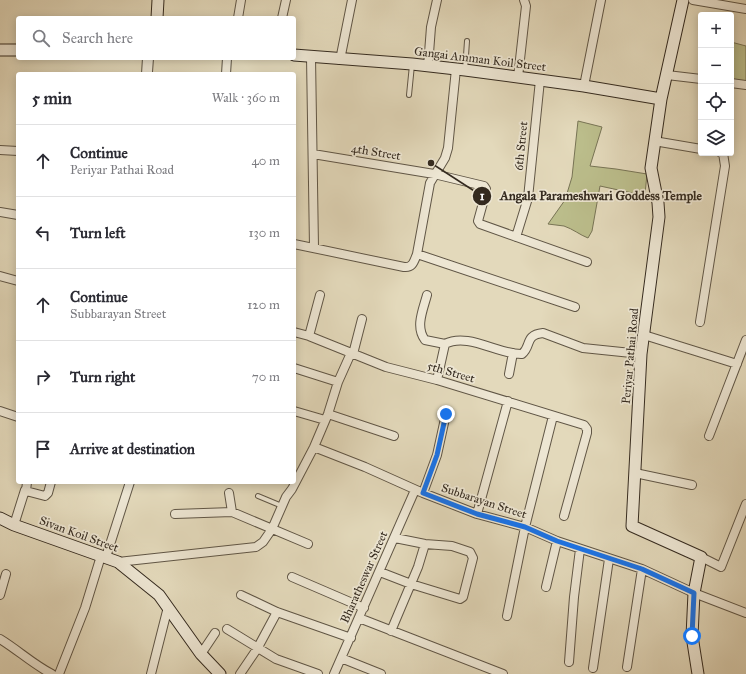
<!DOCTYPE html>
<meta charset="utf-8">
<style>
body{margin:0;font-family:"IM FELL Great Primer",serif;background:#f2f2f3;color:#2b2b33}
.controls{position:absolute;right:12px;top:12px;display:grid;overflow:hidden;border-radius:4px;box-shadow:0 2px 10px #0003}
.controls button{width:36px;height:36px;display:grid;place-items:center;padding:0;border:0;border-bottom:1px solid #e1e1e2;background:#fff;color:#2b2b33;font:20px sans-serif}
.stop{position:absolute;width:12px;height:12px;margin:-9px;border:3px solid #1a73e8;border-radius:50%;background:#fff}
.stop.end{background:#1a73e8;border-color:#fff;box-shadow:0 1px 4px #0008}
.list{margin:0;padding:0;list-style:none}
h2{display:flex;justify-content:space-between;align-items:center;height:52px;margin:0;padding:0 16px;font-size:17px}
h2 small{font-size:13px;font-weight:400;color:#7c7c81}
.list li{display:grid;grid-template-columns:26px 1fr auto;gap:12px;align-items:center;box-sizing:border-box;height:72px;padding:0 16px;border-top:1px solid #e1e1e2}
.list b{display:block;font-size:15px;white-space:nowrap}
.list p{margin:0;font-size:13px;white-space:nowrap;color:#7c7c81}
.list em{font-size:13px;font-style:normal;color:#7c7c81}
.icon{flex:none;width:22px;height:22px;fill:none;stroke:currentColor;stroke-width:2;stroke-linecap:round;stroke-linejoin:round}
.map{position:relative;flex:none;width:746px;height:674px;overflow:hidden}
.search{position:absolute;background:#fff;box-shadow:0 2px 10px #0003;left:16px;top:16px;width:280px;height:44px;display:flex;align-items:center;gap:10px;box-sizing:border-box;padding:0 14px;border-radius:4px;color:#7c7c81;font-size:15px}
.panel{position:absolute;background:#fff;box-shadow:0 2px 10px #0003;left:16px;top:72px;width:280px;height:412px;border-radius:4px}
.map>svg:first-child{display:block}
.green{fill:#bbbd8b;stroke:#787455}
.lines{fill:none;stroke-linecap:round;stroke-linejoin:round}
.lane-casing{stroke:#605646;stroke-width:6}
.street-casing{stroke:#605646;stroke-width:10}
.secondary-casing{stroke:#342a1f;stroke-width:13}
.lane{stroke:#ede6d3;stroke-width:4}
.street{stroke:#ede6d3;stroke-width:8}
.secondary{stroke:#ede6d3;stroke-width:11}
.route{stroke:#1a73e8;stroke-width:5}
.labels{text-anchor:middle;stroke-width:3.5;stroke-linejoin:round;paint-order:stroke}
.street-label{font-size:12px;fill:#342a1f;stroke:#ede6d3}
.leader{fill:none;stroke:#342a1f;stroke-width:1.5}
.callout-dot{fill:#342a1f;stroke:#ede6d3;stroke-width:1.5}
.mark-label{font-size:12px;text-anchor:middle;font-weight:bold;fill:#fff}
.callout-label{font-size:13px;text-anchor:middle;font-weight:bold;fill:#342a1f;stroke:#ede6d3;stroke-width:3.5;stroke-linejoin:round;paint-order:stroke}
</style>
<div class="map">
<svg width="746" height="674" viewBox="0 0 746 674">
<rect width="100%" height="100%" fill="#e3d9bb"/>
<filter id="stains"><feTurbulence type="fractalNoise" baseFrequency=".005" numOctaves="4"/><feColorMatrix values="0 0 0 0 .2 0 0 0 0 .09 0 0 0 0 .02 0 0 0 .5 -.17"/></filter>
<radialGradient id="worn" r=".72"><stop offset=".6" stop-color="#630" stop-opacity="0"/><stop offset="1" stop-color="#630" stop-opacity=".3"/></radialGradient>
<path class="green" d="M731,42L746,46V83L731,81Z
M578,121L602,127L590,166L616,169L647,174L645,194H637L600,186L592,231L588,238C580,235 573,229 564,226C559,225 553,225 548,224L565,200L572,177Z"/>
<g class="lines">
<g class="lane-casing">
<path id="lane" d="M465,70L467,41
M150,72L151,58
M409,95L412,65
M258,496L282,506"/>
</g>
<g class="street-casing">
<path id="street" d="M693,0L746,9
M238,18L241,0
M282,18L286,0
M311,57L314,247
M340,60L352,0
M428,66L431,27L437,0
M146,74L147,58
M226,74L227,58
M667,75L701,79
M518,77L526,6L524,0
M731,83L746,85
M584,86L601,0
M654,141L701,149
M0,150L18,151
M313,154L434,174L484,186L486,189V192L478,221L480,224L587,262
M0,212L18,215
M516,237L528,198L540,80
M294,244L404,267C413,268 414,261 417,254L430,183L445,158L448,148L456,69
M417,254L575,307
M0,276L18,281
M427,295C423,310 415,327 425,340L445,344
M700,322L725,166L723,153H721
M294,332L309,336L386,367L437,380L584,425L587,429V433L564,516
M644,335L737,364
M309,336L320,295
M353,354L362,319
M294,368L338,382
M509,374L513,353
M437,380L445,344C468,332 499,355 522,354C532,346 524,335 543,333L583,348L641,354
M0,411L18,417
M294,411L325,420
M328,414L394,436
M709,436L746,340
M314,447L365,467L423,493L477,514L525,527L557,541L642,569L694,593L746,613
M635,473L692,485
M27,482L26,491L45,496L48,493L51,482
M229,493L232,512
M423,493L437,455L446,414
M175,514L232,512L308,544
M477,514L508,401
M14,525L25,490
M106,557L130,482
M701,557L721,567L746,504
M118,562L256,547L263,542L272,529L286,497L292,489L314,447L328,414L338,382L351,353
M380,572L411,584L460,599L463,597L473,558L470,552L452,546L425,544L395,538
M292,577L364,608
M546,587L557,541
M0,595L6,574
M241,595L277,612L351,638
M507,616L525,527L553,416
M359,618L503,674
M227,629L276,659L318,674
M391,631L418,567L425,544
M0,639C18,650 34,665 52,674
M201,654L215,633
M341,658L381,674
M569,662L574,597L580,549
M627,667L642,569
M593,668L609,559
M59,674L85,608L101,556
M151,674L168,607
M240,674L257,649L277,612
M334,674L415,490"/>
</g>
<g class="secondary-casing">
<path id="secondary" d="M683,0L661,99L651,168L658,203L659,217L641,354L632,526L701,557L694,593L692,636L698,674
M157,18L158,0
M0,50H18
M294,55L412,64L465,70L584,86L661,99
M0,518L14,525L118,562L159,595L201,654L220,674"/>
</g>
<use href="#lane" class="lane"/>
<use href="#street" class="street"/>
<use href="#secondary" class="secondary"/>
</g>
<g class="lines">
<path class="route" d="M446,414L437,455L423,493L477,514L525,527L557,541L642,569L694,593L692,636"/>
</g>
<g class="labels">
<g class="street-label">
<text transform="translate(480 59) rotate(7)" y="4">Gangai Amman Koil Street</text>
<text transform="translate(521 146) rotate(-84)" y="4">6th Street</text>
<text transform="translate(376 152) rotate(9)" y="4">4th Street</text>
<text transform="translate(630 356) rotate(-85)" y="4">Periyar Pathai Road</text>
<text transform="translate(451 372) rotate(16)" y="4">5th Street</text>
<text transform="translate(484 501) rotate(18)" y="4">Subbarayan Street</text>
<text transform="translate(79 534) rotate(20)" y="4">Sivan Koil Street</text>
<text transform="translate(364 577) rotate(-66)" y="4">Bharatheswar Street</text>
</g>
</g>
<path class="leader" d="M431 163L482 196"/>
<g class="callout-dot">
<circle cx="431" cy="163" r="4"/>
<circle cx="482" cy="196" r="10"/>
</g>
<g class="mark-label">
<text x="482" y="200">1</text>
</g>
<g class="callout-label">
<text x="601" y="200">Angala Parameshwari Goddess Temple</text>
</g>
<rect width="100%" height="100%" filter="url(#stains)"/>
<rect width="100%" height="100%" fill="url(#worn)"/>
</svg>
<div class="controls">
<button>+</button>
<button>−</button>
<button><svg class="icon" aria-label="locate" viewBox="0 0 24 24"><circle cx="12" cy="12" r="6"/><path d="M12 2v4M12 18v4M2 12h4M18 12h4"/></svg></button>
<button><svg class="icon" aria-label="layers" viewBox="0 0 24 24"><path d="M12 4l9 5-9 5-9-5zM3 14l9 5 9-5"/></svg></button>
</div>
<div class="stop" style="left:692px;top:636px"></div>
<div class="stop end" style="left:446px;top:414px"></div>
<div class="search"><svg class="icon" aria-label="search" viewBox="0 0 24 24"><circle cx="10" cy="10" r="6"/><path d="M15 15l6 6"/></svg>Search here</div>
<section class="panel">
<h2>5 min<small>Walk · 360 m</small></h2>
<ul class="list">
<li><svg class="icon" aria-label="ahead" viewBox="0 0 24 24"><path d="M12 20V5M6 11l6-6 6 6"/></svg><div><b>Continue</b><p>Periyar Pathai Road</p></div><em>40 m</em></li>
<li><svg class="icon" aria-label="left" viewBox="0 0 24 24"><path d="M17 20v-9H6M10 6l-5 5 5 5"/></svg><div><b>Turn left</b></div><em>130 m</em></li>
<li><svg class="icon" aria-label="ahead" viewBox="0 0 24 24"><path d="M12 20V5M6 11l6-6 6 6"/></svg><div><b>Continue</b><p>Subbarayan Street</p></div><em>120 m</em></li>
<li><svg class="icon" aria-label="right" viewBox="0 0 24 24"><path d="M7 20v-9h11M14 6l5 5-5 5"/></svg><div><b>Turn right</b></div><em>70 m</em></li>
<li><svg class="icon" aria-label="arrive" viewBox="0 0 24 24"><path d="M6 21V4h12l-3 4 3 4H6"/></svg><div><b>Arrive at destination</b></div></li>
</ul>
</section>
</div>
